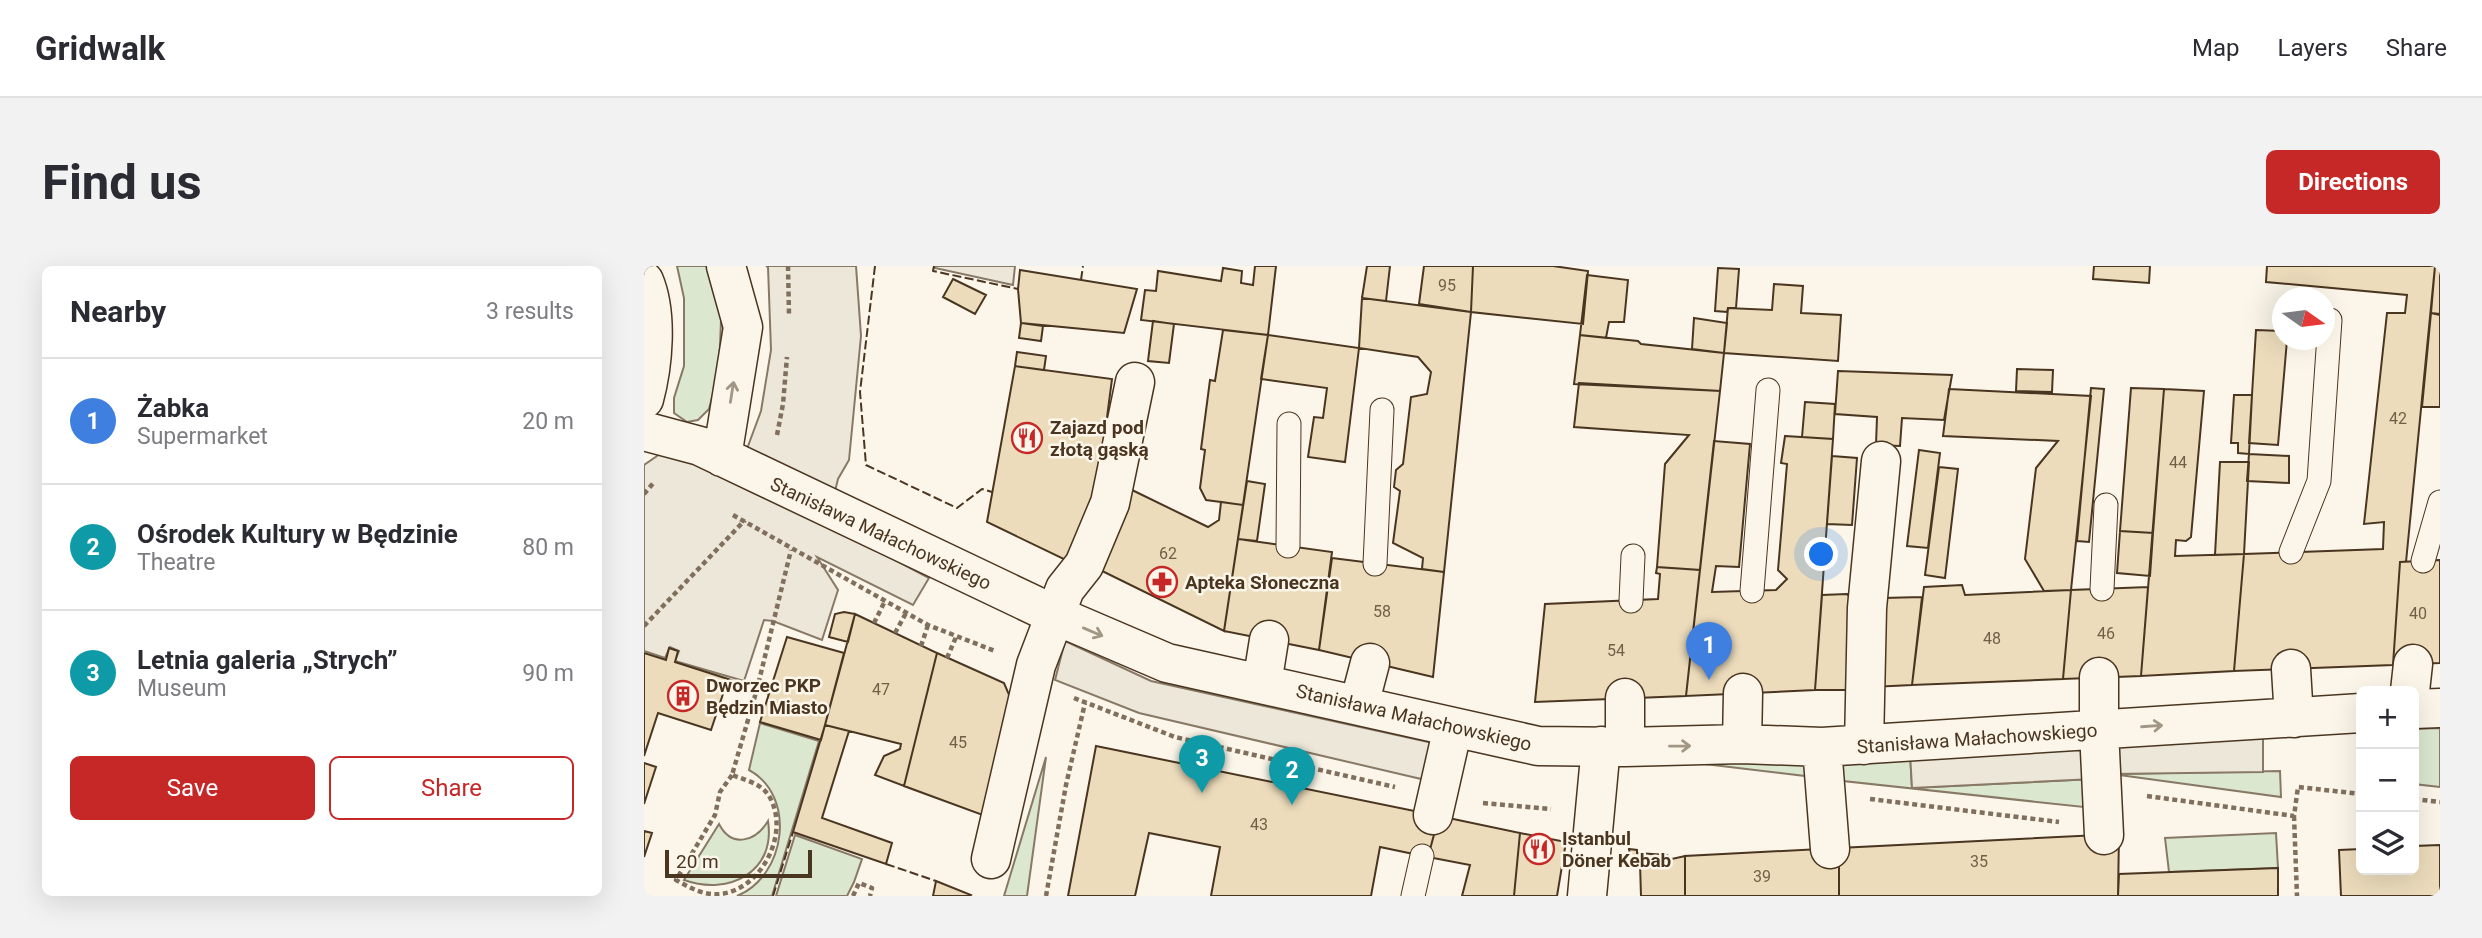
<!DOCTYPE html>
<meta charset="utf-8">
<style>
body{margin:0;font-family:Roboto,sans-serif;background:#f2f2f3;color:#2b2b33}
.controls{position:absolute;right:21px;bottom:21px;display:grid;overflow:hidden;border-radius:10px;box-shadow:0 7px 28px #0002}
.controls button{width:63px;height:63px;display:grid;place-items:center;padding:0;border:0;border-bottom:2px solid #e1e1e2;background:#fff;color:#2b2b33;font:35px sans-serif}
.compass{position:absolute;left:1628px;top:21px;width:63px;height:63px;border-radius:50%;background:#fff;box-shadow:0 7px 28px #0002;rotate:104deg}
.scale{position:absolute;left:21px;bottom:18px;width:147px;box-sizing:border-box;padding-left:7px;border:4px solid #4a3520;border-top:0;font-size:19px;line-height:24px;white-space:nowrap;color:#4a3520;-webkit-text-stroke:5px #fbf6e9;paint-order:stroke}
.you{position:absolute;left:1178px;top:289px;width:24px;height:24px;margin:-18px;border:5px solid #fff;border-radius:50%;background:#1a73e8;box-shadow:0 0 0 10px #1a73e833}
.badge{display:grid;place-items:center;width:46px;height:46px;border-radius:50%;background:#c62828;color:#fff;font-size:23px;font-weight:700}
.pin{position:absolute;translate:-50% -58px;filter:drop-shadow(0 2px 4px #0008)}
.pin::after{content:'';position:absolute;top:37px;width:24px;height:21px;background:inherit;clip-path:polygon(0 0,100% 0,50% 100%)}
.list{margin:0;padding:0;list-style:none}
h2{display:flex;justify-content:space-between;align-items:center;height:91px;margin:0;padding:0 28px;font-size:30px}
h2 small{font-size:23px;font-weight:400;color:#7c7c81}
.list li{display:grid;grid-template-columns:46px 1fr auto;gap:21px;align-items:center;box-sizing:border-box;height:126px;padding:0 28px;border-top:2px solid #e1e1e2}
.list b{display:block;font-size:26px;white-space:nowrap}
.list p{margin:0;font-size:23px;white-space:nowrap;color:#7c7c81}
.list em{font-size:23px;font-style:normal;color:#7c7c81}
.actions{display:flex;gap:14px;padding:21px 28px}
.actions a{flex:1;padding:16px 0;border:2px solid #c62828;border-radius:10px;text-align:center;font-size:24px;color:#c62828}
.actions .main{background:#c62828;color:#fff}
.icon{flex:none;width:38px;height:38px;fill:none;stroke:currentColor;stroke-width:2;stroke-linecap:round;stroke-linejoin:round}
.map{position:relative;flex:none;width:1796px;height:630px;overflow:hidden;border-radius:10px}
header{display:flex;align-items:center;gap:42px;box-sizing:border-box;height:98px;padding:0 35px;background:#fff;border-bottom:2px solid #e1e1e2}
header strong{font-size:33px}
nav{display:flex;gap:38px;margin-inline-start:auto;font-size:24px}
.intro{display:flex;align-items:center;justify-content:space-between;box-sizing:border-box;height:168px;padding:0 42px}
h1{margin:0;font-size:49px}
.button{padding:18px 32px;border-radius:10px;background:#c62828;color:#fff;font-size:24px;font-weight:700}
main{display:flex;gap:42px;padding:0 42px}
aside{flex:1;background:#fff;border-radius:10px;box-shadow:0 7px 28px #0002}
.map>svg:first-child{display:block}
.green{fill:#dce7d0;stroke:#887966;stroke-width:2}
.parking{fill:#ede7d9;stroke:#887966;stroke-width:2}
.building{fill:#ecdcbc;stroke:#4a3520;stroke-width:2}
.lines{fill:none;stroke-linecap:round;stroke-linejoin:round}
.lane-casing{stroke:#4a3520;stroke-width:25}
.street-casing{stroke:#4a3520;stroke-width:41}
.path{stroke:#7f6f5c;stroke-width:4.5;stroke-dasharray:5 3.5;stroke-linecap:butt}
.lane{stroke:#fbf6e9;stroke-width:23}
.street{stroke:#fbf6e9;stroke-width:38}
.fence{stroke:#4a3520;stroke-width:2;stroke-dasharray:9 3.5;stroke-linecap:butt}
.oneway{stroke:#a29684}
.labels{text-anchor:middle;stroke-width:5;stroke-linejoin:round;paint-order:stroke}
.number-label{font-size:16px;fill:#725f47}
.poi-label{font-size:19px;font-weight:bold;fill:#4a3520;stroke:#fbf6e9;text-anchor:start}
.street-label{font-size:19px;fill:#4a3520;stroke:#fbf6e9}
</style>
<header>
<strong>Gridwalk</strong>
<nav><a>Map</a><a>Layers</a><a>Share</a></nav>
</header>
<div class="intro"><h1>Find us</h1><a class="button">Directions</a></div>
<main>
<aside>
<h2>Nearby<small>3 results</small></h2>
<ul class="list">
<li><span class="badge" style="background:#3f7fe0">1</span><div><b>Żabka</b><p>Supermarket</p></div><em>20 m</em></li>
<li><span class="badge" style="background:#0f9aa8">2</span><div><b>Ośrodek Kultury w Będzinie</b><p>Theatre</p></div><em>80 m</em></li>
<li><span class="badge" style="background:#0f9aa8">3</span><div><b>Letnia galeria „Strych”</b><p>Museum</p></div><em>90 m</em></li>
</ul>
<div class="actions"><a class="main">Save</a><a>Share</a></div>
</aside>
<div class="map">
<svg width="1796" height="630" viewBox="0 0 1796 630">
<rect width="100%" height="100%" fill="#fbf6e9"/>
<path class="green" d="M33,0H71L78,29L75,105L65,143L54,154L43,156L30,147V132L40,100V32Z
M116,457L175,475L128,630H93C142,610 153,530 105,504Z
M1796,462V521L1770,518V463Z
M1266,487L1268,522L1449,513V542L1190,514L1189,491Z
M402,491L383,630H360Z
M1169,491L1170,511L1052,497Z
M1636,505L1637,531L1468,508Z
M124,555C132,606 85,630 40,614L75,558C88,583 112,575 124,555Z
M1632,567L1634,602L1525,606L1521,572Z
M151,569L218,593L210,616L203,630H132Z"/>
<path class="parking" d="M122,0H212L217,70L205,194L194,213L183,258L285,312L269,339L173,291L194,324L178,374L129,355L120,354L100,415L31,395L35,385L26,381L21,392L0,385V199L16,188L97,199L117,145L127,84L124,1Z
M291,0H371L369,19L291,2Z
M421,375L507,415L798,479L790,516L495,447L411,414Z
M1619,471V506L1468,508V474Z
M1447,478L1449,513L1268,522L1266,487Z"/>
<path class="building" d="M611,0H632L624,69L497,54L501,24L512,25L514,5L577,15L579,2L598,5L597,17L609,19Z
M723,0H746L742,35L718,32Z
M780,0H829L827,46L775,38Z
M829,0H909L944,5L939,58L827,46Z
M1450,0H1506L1505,17L1449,13Z
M1623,0H1791L1762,296H1756L1749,399L1590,405L1600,288L1739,283L1740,256L1720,258L1743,47H1761L1763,29L1622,16Z
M1791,0H1796V48L1787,47Z
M1074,2L1095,3L1092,42H1084L1083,46L1071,45Z
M376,4L493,23L480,67L377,57L374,23Z
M943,9L984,14L980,56H965L962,72L936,69Z
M309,13L342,29L331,48L299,31Z
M1130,18L1159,20L1157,47L1197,49L1194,95L1080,87L1084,42L1128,44Z
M718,32L827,46L800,306L778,303L779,292L749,277L756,225L750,221L752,204L759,198L767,131L783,128L787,106L774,91L715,82Z
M1787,47L1796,49V141H1778Z
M1050,52L1083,57L1080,87L1048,83Z
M509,55L530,58L525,97L504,95Z
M377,57L399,60L397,75L375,72Z
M579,64L624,69L599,239L562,234L556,222L561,184L557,183L566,114L571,115Z
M1612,64L1638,65V74H1643L1634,179L1605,177Z
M624,69L715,82L701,196L664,191L670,151L679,152L683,122L617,113Z
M936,69L994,75L997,78L1080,87L1076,125L930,118Z
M373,86L402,90L400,104L371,100Z
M371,100L468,113L448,267L428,297L343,256Z
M1373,103L1409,104L1408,126L1372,125Z
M1194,105L1308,109L1300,154L1258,152L1256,180L1232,179L1233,151L1191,148Z
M935,117L1076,125L1056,304L1013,301L1021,198L1045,169L930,161Z
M1447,122L1460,123L1445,276L1433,275Z
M1487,122L1520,123L1509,267L1476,265Z
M1305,123L1447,130L1427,324L1400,325L1381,293L1392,202L1414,175L1299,170Z
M1520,123L1560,125L1547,271L1542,275L1532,274L1531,290L1600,288L1590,405L1497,410Z
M1590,129H1608L1605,188L1594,187V177H1587Z
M1161,136L1191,138L1189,173L1158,171Z
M1141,170L1189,173L1171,424L1042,430L1070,175L1106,178L1095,301L1072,300L1068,326L1132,324L1143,313L1134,304L1143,198L1137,197Z
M1275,184L1296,187L1284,282L1263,280Z
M1605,188L1645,190V217L1603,215Z
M1188,190L1213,192L1208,259L1183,258Z
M1576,196H1605L1600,288L1571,289Z
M1295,201L1314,203L1301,312L1281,309Z
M603,215L621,218L613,275L594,273Z
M488,224L564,261L575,254L577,236L599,239L580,365L450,301Z
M1476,265L1509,267L1506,310L1473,307Z
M594,273L688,286L675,384L580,365Z
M688,292L800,306L789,411L675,384Z
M1796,294V397L1749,399L1756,296Z
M1013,301L1056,304L1042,430L891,436L901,338L1014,333L1016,308L1012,307Z
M1318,319L1321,329L1427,324L1419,413L1268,419L1280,321Z
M1504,321L1497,410L1419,413L1427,324Z
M1203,328L1212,338L1207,424H1171L1178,329Z
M1278,331L1268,419L1227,421L1239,332Z
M200,346L211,348L204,376L185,371L191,348Z
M211,348L293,387L260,520L231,509L240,490L256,483L257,478L181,459Z
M143,371L200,387L177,474L116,456Z
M25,382L34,385L31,396L84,413L67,464L14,447L0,490V387L22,394Z
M293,387L360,417L366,431L344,551L260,520Z
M181,459L205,465L178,552L248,577L242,598L149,566Z
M452,480L795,550L784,591L736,581L727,630H567L576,581L505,567L491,630H424Z
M0,497L12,501L0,538Z
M795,550L876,567L870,630H818L826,599L784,591Z
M0,565L8,567L0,591Z
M876,567L922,576L913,630H870Z
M1475,568L1474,630H1195V582Z
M1796,579V630H1697L1695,584L1717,583V604H1770V580Z
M1195,582V630H1041V590Z
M985,583L993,584V587L1023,589L1028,593L1041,590V630H997L996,597L987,596Z
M1634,602V630H1474L1475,608Z
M292,615L327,629L326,630H289Z"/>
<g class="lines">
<g class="lane-casing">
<path id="lane" d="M644,280L645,158
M1647,286L1675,215L1686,54
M1779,295L1796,236
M731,298L738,144
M1458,323L1462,239
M1108,325L1124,124
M987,335L989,290
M769,630L778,590"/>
</g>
<g class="street-casing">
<path id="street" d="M0,15C14,48 9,100 0,133
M0,165L56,180L411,349L523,397L894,480L981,481L1098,478L1178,481L1717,447
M78,191L99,61L82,0
M1647,403L1650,452
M1455,411V464L1460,569
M618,418L625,374
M1766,425L1769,398
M715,439L726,397
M1770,443L1796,442
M1098,478L1099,427
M1220,479L1223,342L1237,195
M981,481V432
M1178,481L1186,583
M789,549L809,461
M347,593L392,399L421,323L440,299L466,237L491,116
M943,630L957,480"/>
</g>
<path class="path" d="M144,0L145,48
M133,169L139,138L143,91
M0,228L11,215
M89,249L284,359L351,385
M230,357L241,335
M0,360L101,254
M251,367L262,347
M277,380L284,359
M303,392L312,371
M430,432L531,471L751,521
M88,509L76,526L71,549L32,614C46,622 61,630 77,628C118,623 147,566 125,530C117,517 101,514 88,509L113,423L147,284
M1503,530L1650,550L1654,521L1717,528
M1226,533L1415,556
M1770,533L1796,536
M839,537L907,543
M1650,550L1653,630
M209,630L215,617L228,622L226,630
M402,630L422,519L441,437"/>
<use href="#lane" class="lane"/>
<use href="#street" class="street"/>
<path class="fence" d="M231,0L216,126L222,199L313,242L338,223L348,226
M290,0L289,5L374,23
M437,14L439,0
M84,413L125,428
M242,598L292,615
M129,630L149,566"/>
</g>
<defs><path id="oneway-shaft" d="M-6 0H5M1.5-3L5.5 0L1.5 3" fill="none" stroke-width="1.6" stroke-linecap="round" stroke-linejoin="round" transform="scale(1.75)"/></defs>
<g class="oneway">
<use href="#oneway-shaft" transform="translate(88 126) rotate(-81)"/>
<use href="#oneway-shaft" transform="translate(449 366) rotate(23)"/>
<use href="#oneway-shaft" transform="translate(1508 460) rotate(-4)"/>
<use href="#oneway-shaft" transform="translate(1036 480) rotate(-1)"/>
</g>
<defs>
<g id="restaurant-ring" transform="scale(1.575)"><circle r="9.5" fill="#fbf6e9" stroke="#c62828" stroke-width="1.5"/><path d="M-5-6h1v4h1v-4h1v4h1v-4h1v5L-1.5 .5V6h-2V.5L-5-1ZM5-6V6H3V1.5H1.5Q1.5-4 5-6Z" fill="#c62828"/></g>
<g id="pharmacy-ring" transform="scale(1.575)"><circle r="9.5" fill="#fbf6e9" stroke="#c62828" stroke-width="1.5"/><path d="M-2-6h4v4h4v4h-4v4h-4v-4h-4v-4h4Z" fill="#c62828"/></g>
<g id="building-ring" transform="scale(1.575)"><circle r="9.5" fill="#fbf6e9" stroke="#c62828" stroke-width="1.5"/><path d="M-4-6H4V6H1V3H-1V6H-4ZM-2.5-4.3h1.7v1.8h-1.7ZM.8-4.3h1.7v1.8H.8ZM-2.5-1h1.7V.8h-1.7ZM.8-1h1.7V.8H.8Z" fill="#c62828"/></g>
</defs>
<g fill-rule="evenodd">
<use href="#restaurant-ring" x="383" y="172"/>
<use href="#pharmacy-ring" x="518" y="316"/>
<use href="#building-ring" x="39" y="430"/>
<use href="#restaurant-ring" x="895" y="583"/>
</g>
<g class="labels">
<g class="number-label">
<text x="803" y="25">95</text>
<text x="1754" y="158">42</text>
<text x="1534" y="202">44</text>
<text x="524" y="293">62</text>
<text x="738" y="351">58</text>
<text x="1774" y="353">40</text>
<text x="1462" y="373">46</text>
<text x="1348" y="378">48</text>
<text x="972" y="390">54</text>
<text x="237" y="429">47</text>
<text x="314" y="482">45</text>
<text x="615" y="564">43</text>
<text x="1335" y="601">35</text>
<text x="1118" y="616">39</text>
</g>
<g class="poi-label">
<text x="406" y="168">Zajazd pod<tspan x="406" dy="22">złotą gąską</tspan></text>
<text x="541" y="323">Apteka Słoneczna</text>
<text x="62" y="426">Dworzec PKP<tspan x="62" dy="22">Będzin Miasto</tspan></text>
<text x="918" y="579">Istanbul<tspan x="918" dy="22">Döner Kebab</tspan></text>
</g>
<g class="street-label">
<text transform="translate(237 267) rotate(25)" y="7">Stanisława Małachowskiego</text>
<text transform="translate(770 451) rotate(13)" y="7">Stanisława Małachowskiego</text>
<text transform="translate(1333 472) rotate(-4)" y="7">Stanisława Małachowskiego</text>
</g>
</g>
</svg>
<div class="controls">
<button>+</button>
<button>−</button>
<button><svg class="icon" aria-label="layers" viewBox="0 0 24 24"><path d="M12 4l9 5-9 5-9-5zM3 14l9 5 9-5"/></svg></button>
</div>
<svg class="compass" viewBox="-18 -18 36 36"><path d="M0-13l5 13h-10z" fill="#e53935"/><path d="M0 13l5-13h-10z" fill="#7c7c81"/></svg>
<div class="scale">20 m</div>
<div class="you"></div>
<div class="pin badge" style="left:1065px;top:414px;background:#3f7fe0">1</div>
<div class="pin badge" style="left:648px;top:539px;background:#0f9aa8">2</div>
<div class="pin badge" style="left:558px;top:527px;background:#0f9aa8">3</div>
</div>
</main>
